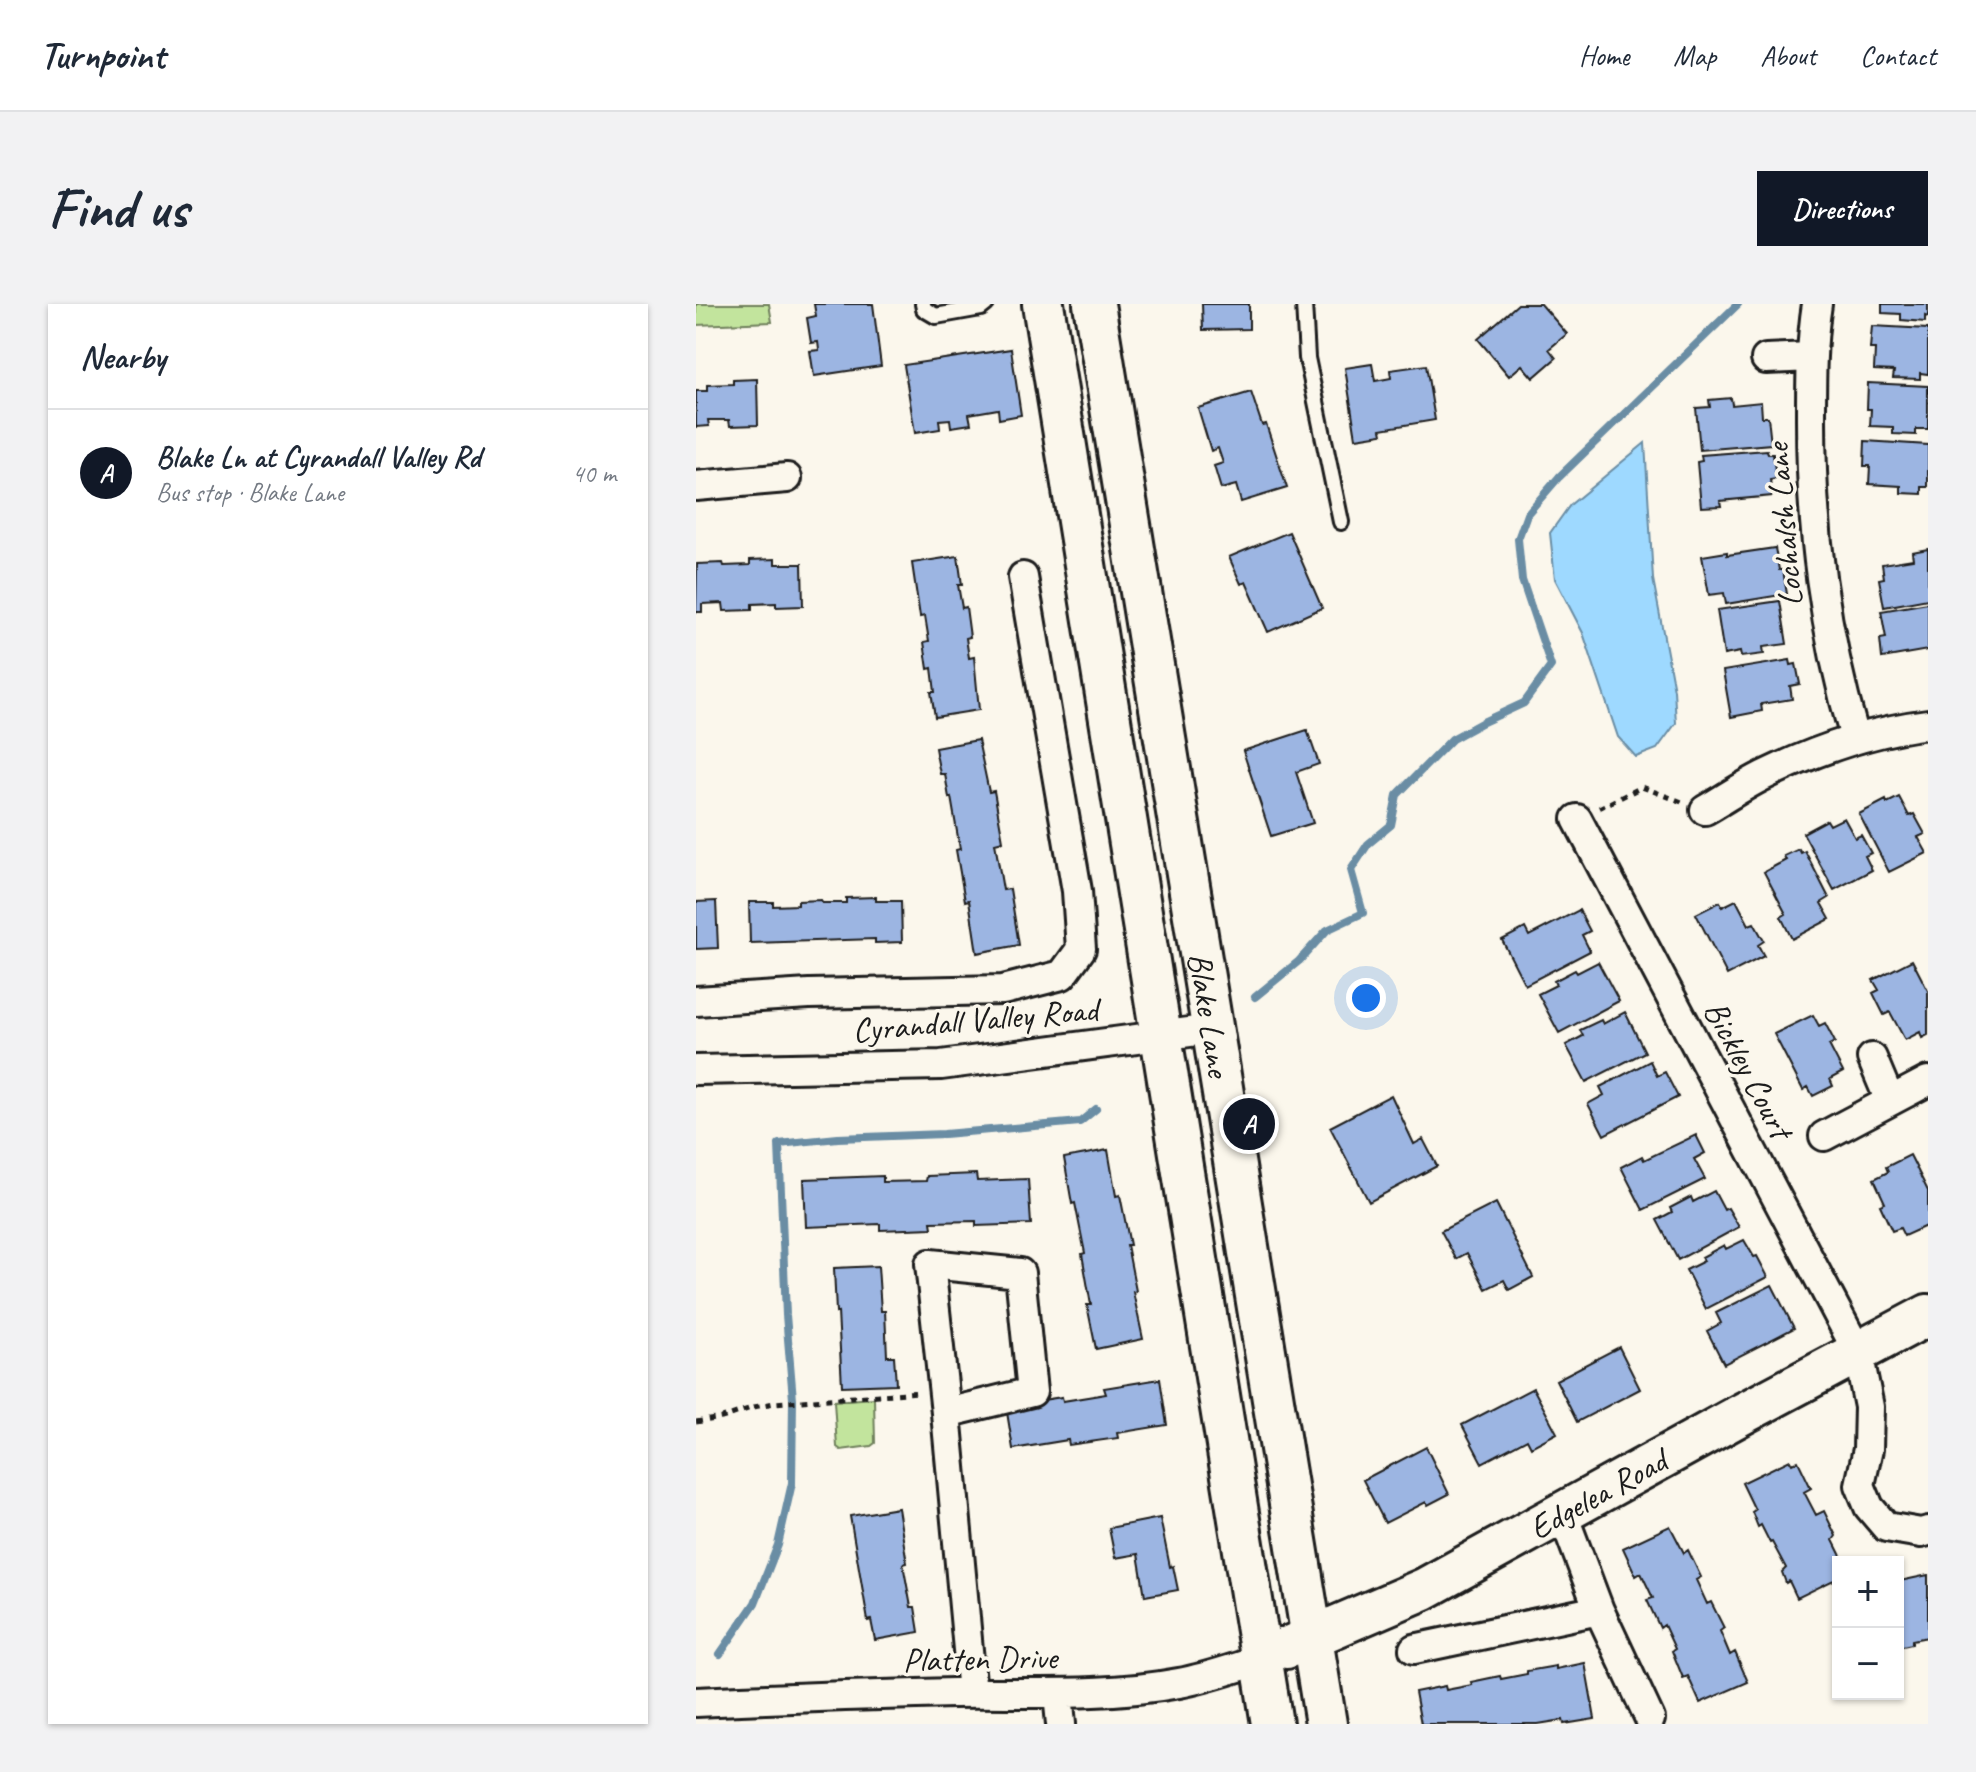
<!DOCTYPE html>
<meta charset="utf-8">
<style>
body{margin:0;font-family:Caveat,sans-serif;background:#f2f2f3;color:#1f2937}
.controls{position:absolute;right:24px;bottom:24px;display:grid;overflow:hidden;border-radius:0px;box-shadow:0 2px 6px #0004}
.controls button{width:72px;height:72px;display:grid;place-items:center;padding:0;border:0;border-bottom:2px solid #e0e1e3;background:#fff;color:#1f2937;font:40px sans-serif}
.you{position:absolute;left:670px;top:694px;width:28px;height:28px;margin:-20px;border:6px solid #fff;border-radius:50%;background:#1a73e8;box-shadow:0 0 0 12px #1a73e833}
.badge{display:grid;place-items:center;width:52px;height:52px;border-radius:50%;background:#111827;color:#fff;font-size:26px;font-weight:700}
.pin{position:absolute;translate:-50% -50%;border:4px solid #fff;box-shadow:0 2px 8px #0006}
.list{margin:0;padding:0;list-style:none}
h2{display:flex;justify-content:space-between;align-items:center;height:104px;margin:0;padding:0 32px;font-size:34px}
h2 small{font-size:26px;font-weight:400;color:#747a83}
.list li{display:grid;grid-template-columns:52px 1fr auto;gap:24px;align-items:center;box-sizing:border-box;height:128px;padding:0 32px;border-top:2px solid #e0e1e3}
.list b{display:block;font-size:30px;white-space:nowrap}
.list p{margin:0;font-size:26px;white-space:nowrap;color:#747a83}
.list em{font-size:26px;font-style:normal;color:#747a83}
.map{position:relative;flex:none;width:1232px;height:1420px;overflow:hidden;border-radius:0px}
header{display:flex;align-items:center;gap:48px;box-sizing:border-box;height:112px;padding:0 40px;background:#fff;border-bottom:2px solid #e0e1e3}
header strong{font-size:38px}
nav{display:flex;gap:44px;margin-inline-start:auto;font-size:28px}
.intro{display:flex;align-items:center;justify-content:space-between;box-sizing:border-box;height:192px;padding:0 48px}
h1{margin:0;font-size:56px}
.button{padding:20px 36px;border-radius:0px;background:#111827;color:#fff;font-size:28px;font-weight:700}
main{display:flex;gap:48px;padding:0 48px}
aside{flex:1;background:#fff;border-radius:0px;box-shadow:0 2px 6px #0004}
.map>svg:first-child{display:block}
.green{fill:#c2e49d;stroke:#6f805c;stroke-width:2}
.water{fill:#9ed9ff;stroke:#6a8da4;stroke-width:2}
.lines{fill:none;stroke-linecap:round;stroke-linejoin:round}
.stream{stroke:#6a8da4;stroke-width:8}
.building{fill:#9cb5e2;stroke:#1c1c1c;stroke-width:2}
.lane-casing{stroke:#1c1c1c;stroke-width:20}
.street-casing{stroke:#1c1c1c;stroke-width:34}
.secondary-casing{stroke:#1c1c1c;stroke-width:46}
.path{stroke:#1c1c1c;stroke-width:5;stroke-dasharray:6 6;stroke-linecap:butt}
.lane{stroke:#fbf7ec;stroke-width:14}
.street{stroke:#fbf7ec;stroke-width:28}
.secondary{stroke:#fbf7ec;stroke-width:40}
.labels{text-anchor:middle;stroke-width:7;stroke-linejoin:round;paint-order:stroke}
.street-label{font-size:34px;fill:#1c1c1c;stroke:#fbf7ec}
</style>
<header>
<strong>Turnpoint</strong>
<nav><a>Home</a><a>Map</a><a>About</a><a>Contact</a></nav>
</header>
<div class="intro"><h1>Find us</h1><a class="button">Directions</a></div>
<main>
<aside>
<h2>Nearby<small></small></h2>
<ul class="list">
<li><span class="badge">A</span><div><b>Blake Ln at Cyrandall Valley Rd</b><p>Bus stop · Blake Lane</p></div><em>40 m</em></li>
</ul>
</aside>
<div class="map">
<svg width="1232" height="1420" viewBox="0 0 1232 1420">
<rect width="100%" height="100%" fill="#fbf7ec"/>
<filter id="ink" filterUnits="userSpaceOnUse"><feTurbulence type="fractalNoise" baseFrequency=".0125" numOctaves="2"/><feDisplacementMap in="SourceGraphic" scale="16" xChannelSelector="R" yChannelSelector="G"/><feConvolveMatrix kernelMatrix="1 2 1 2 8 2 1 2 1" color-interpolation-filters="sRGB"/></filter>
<g filter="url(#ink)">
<path class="green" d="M0,0H73L76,18L0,21Z
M178,1094L179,1139L175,1142L145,1146L141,1143L138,1097Z"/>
<path class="water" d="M949,139L957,275L978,386L980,419L961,445L940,453L922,433L887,329L859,275L854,229L874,201Z"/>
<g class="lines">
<path class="stream" d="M559,693L603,657L631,626L667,609L655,566L672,540L695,521L701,491L756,435L787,418L828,399L855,362L826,276L822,235L831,210L863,173L1042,0
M24,1350L59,1299L82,1241L96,1179L97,1095L90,1011L83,840L142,834L248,830L384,818L400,805"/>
</g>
<path class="building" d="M118,0H177L185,62L118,72L114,47L123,46L122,38L115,39L111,14L120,12Z
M506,0H553V25L507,26Z
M822,0H845L871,30L853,45L860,54L837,74L826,61L813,72L782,35Z
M1186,0H1232V13L1229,12V18L1205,16V10L1186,9Z
M1176,22L1232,25V70L1224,69V75L1197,74L1198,67L1178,66L1179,45H1174Z
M315,45L325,111L303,115L302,105L273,110L275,120L255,123L254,115L243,116L244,125L219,129L208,61Z
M676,60L679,77L695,74L694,66L730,61L739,116L685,125L686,130L660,134L649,64Z
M61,75L62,121L34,122L33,116H12L13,122L0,123V87H11V81L37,80V76Z
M1172,79L1232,82V125H1220V131L1197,130V123L1174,122L1175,105H1171Z
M555,88L566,121L570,120L591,184L545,198L540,181L525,185L518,162L527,159L522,144L515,147L502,104Z
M1035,94L1036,101L1065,98L1066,113H1072L1075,140L1004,146L1000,104L1014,103L1013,96Z
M1169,137L1232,141V183H1226V190L1205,189V182L1173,180L1174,162H1168Z
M1071,146L1072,150H1077L1080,175L1074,176L1076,192L1024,197L1025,202L1005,203L1001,158L1006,157L1005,151Z
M593,228L626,304L572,328L550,278L545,280L533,253Z
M1079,244L1083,266H1087L1091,290L1030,300L1028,289L1013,291L1006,252L1031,248V251Z
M1232,245V295L1188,303L1183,275L1188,274L1186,260L1217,255L1216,248Z
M262,252L266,281H262L266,304L270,303L274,333L270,334L273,354L278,353L283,406L239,413L235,388H239L236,364L232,365L228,338L233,337L229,312L224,313L216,259Z
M79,255V260H106L107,302L80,303V299L56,300V306L28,307L27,299L6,300V308H0L1,260L27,259L28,262L54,261V256Z
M1084,297L1091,340L1067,343L1068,350L1045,353L1044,348L1028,351L1021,306Z
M1232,299V346L1186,354L1184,335L1190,334L1185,307Z
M1094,356L1095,361L1100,360L1104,380L1094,382L1096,395L1065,400L1066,407L1035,413L1027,367Z
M611,426L623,460L600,468L617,519L575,532L547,447Z
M282,436L293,488L298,487L307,537L299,539L307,586L314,585L323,641L281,649L273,596L269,597L260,546L264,545L255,493L253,494L249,470H244L239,444Z
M1203,493L1213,512L1218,510L1229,530L1222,533L1231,549L1193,568L1163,510L1190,496L1191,499Z
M1148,514L1159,534L1165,531L1175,549L1169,552L1176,566L1138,586L1107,529L1131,516L1134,521Z
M1103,545L1105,549L1109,547L1133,594L1125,599L1134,615L1096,635L1085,613L1090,610L1068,568L1090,556L1088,552Z
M180,593V597H205L206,638L179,639V635L54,639L53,598H77V602L102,601V597L125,596L126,599H150V594Z
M1040,596L1053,621L1058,619L1068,637L1062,641L1068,652L1031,671L1000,610L1024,598L1026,603Z
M20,597L22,644L0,645V598Z
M883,606L894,627L886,631L894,647L829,681L806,636L829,624L833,632Z
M1216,656L1232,687V731L1226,734L1224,728L1209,736L1194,708L1188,711L1177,689L1183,686L1177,676Z
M902,658L923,697L863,729L842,690L860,681L858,677L879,666L881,669Z
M929,708L949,748L890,778L870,741L887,732L884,726L905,716L907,720Z
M1117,711L1123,722L1129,719L1139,738L1133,741L1147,768L1134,775L1137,782L1117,792L1112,783L1107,786L1078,730Z
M954,757L961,772L969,768L982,793L908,831L892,800L908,791L904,783Z
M695,791L718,840L727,835L741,862L673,898L634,823Z
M1000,831L1009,849L998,855L1009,875L947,906L925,863L946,852L948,856Z
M412,846L420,892L424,891L434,941H431L440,987L437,988L447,1035L400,1045L391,1001H395L386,950L389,949L379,899L376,900L368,854Z
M1214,851L1232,887V921L1208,932L1204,924L1196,927L1184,901L1189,899L1178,875L1192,868L1190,863Z
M280,870L281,877L332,875L335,920L280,922V917L235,918L236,924L184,926V920L110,923L108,875L187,872V878L230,877L231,872Z
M1018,887L1028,906L1032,904L1043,923L982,956L961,916L976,908L974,904L995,893L997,898Z
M800,899L837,973L813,986L808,976L790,985L771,949L760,955L745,927Z
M1048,936L1058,953L1061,952L1072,973L1010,1005L990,966L1008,957L1006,953L1028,941L1030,945Z
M182,962L185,1007H189L191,1052H198L200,1080L146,1082L142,1008L140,1009L138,964Z
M1076,981L1098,1024L1028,1060L1011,1027L1025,1019L1020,1009Z
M923,1043L944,1085L881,1118L860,1076Z
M464,1075L471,1121L421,1129L422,1134L373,1141L372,1136L317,1145L310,1102L366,1093L367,1097L410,1090L408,1084Z
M837,1084L861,1129L835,1143L831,1135L786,1159L766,1121Z
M730,1143L753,1190L732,1201L730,1198L689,1219L667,1176Z
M1094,1156L1096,1160L1102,1157L1115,1184L1108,1188L1120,1211L1128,1207L1140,1232L1137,1236L1148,1258H1142V1274L1101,1294L1093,1277L1090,1279L1086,1268L1090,1264L1076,1238L1074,1239L1065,1221L1062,1223L1056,1208L1059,1206L1046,1179Z
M202,1204L211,1259L207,1260L215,1303H219L223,1328L179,1336L175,1316L172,1317L154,1212Z
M464,1214L474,1263L477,1262L482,1286L449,1292L442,1250L419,1254L413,1224Z
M974,1222L988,1249L992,1246L1005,1273L1000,1276L1011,1300L1015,1298L1028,1324L1024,1327L1034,1351L1039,1348L1052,1378L1004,1399L992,1372L987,1374L976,1347L979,1345L968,1321L964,1324L951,1296L957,1294L945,1269L940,1272L927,1244Z
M1232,1271V1333L1216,1336V1340L1202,1343V1282L1205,1281L1204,1277Z
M889,1359L899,1415L868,1420L867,1416L842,1420H725L719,1388L749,1382L750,1386L776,1381L775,1378L804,1372L805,1375L831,1370V1367L860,1362V1365Z"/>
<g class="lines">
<g class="lane-casing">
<path id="lane" d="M227,0L228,5L240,12L285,4L290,0
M608,0L611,54L645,218"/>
</g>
<g class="street-casing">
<path id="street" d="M1121,0C1115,38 1115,77 1115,115C1115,226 1128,327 1159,434
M1070,55L1115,53
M0,182L91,174
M1009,506C1030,494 1051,479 1073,469C1125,444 1175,427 1232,420
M881,515L1162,1048L1173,1103L1172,1145L1164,1181L1173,1203L1190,1223L1225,1229L1232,1227
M0,697L113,690L307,686L366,671L385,645L381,587L327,273
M1176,754L1194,797
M0,766L245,761L516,725
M1128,832L1232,777
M250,1109L234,960L324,969L336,1088L250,1109L276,1389
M866,1208L903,1306L954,1415
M718,1345L903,1306
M362,1390L365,1420
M0,1398C86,1394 171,1391 257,1389C332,1388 408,1393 483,1379C511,1374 538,1364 565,1356"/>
</g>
<g class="secondary-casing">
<g id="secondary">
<path d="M347,0L576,1420"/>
<path id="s1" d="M398,0L630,1420"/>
<path id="s2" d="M590,1344L728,1285L1046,1110L1232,1011"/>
</g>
</g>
<path class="path" d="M903,504L946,483L986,498
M0,1118L26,1114L58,1103L78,1099L224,1088"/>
<use href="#lane" class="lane"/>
<use href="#street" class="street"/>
<use href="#secondary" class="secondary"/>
</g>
</g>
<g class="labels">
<g class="street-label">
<text transform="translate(1087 221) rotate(-95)" y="12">Lochalsh Lane</text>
<text dy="12" stroke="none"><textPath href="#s1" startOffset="720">Blake Lane</textPath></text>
<text transform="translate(279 715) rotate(-5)" y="12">Cyrandall Valley Road</text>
<text transform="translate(1053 765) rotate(62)" y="12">Bickley Court</text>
<text dy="12" stroke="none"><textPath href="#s2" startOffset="348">Edgelea Road</textPath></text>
<text transform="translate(284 1354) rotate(-1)" y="12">Platten Drive</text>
</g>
</g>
</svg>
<div class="controls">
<button>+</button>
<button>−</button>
</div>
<div class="you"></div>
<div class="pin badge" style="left:553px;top:820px">A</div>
</div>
</main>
